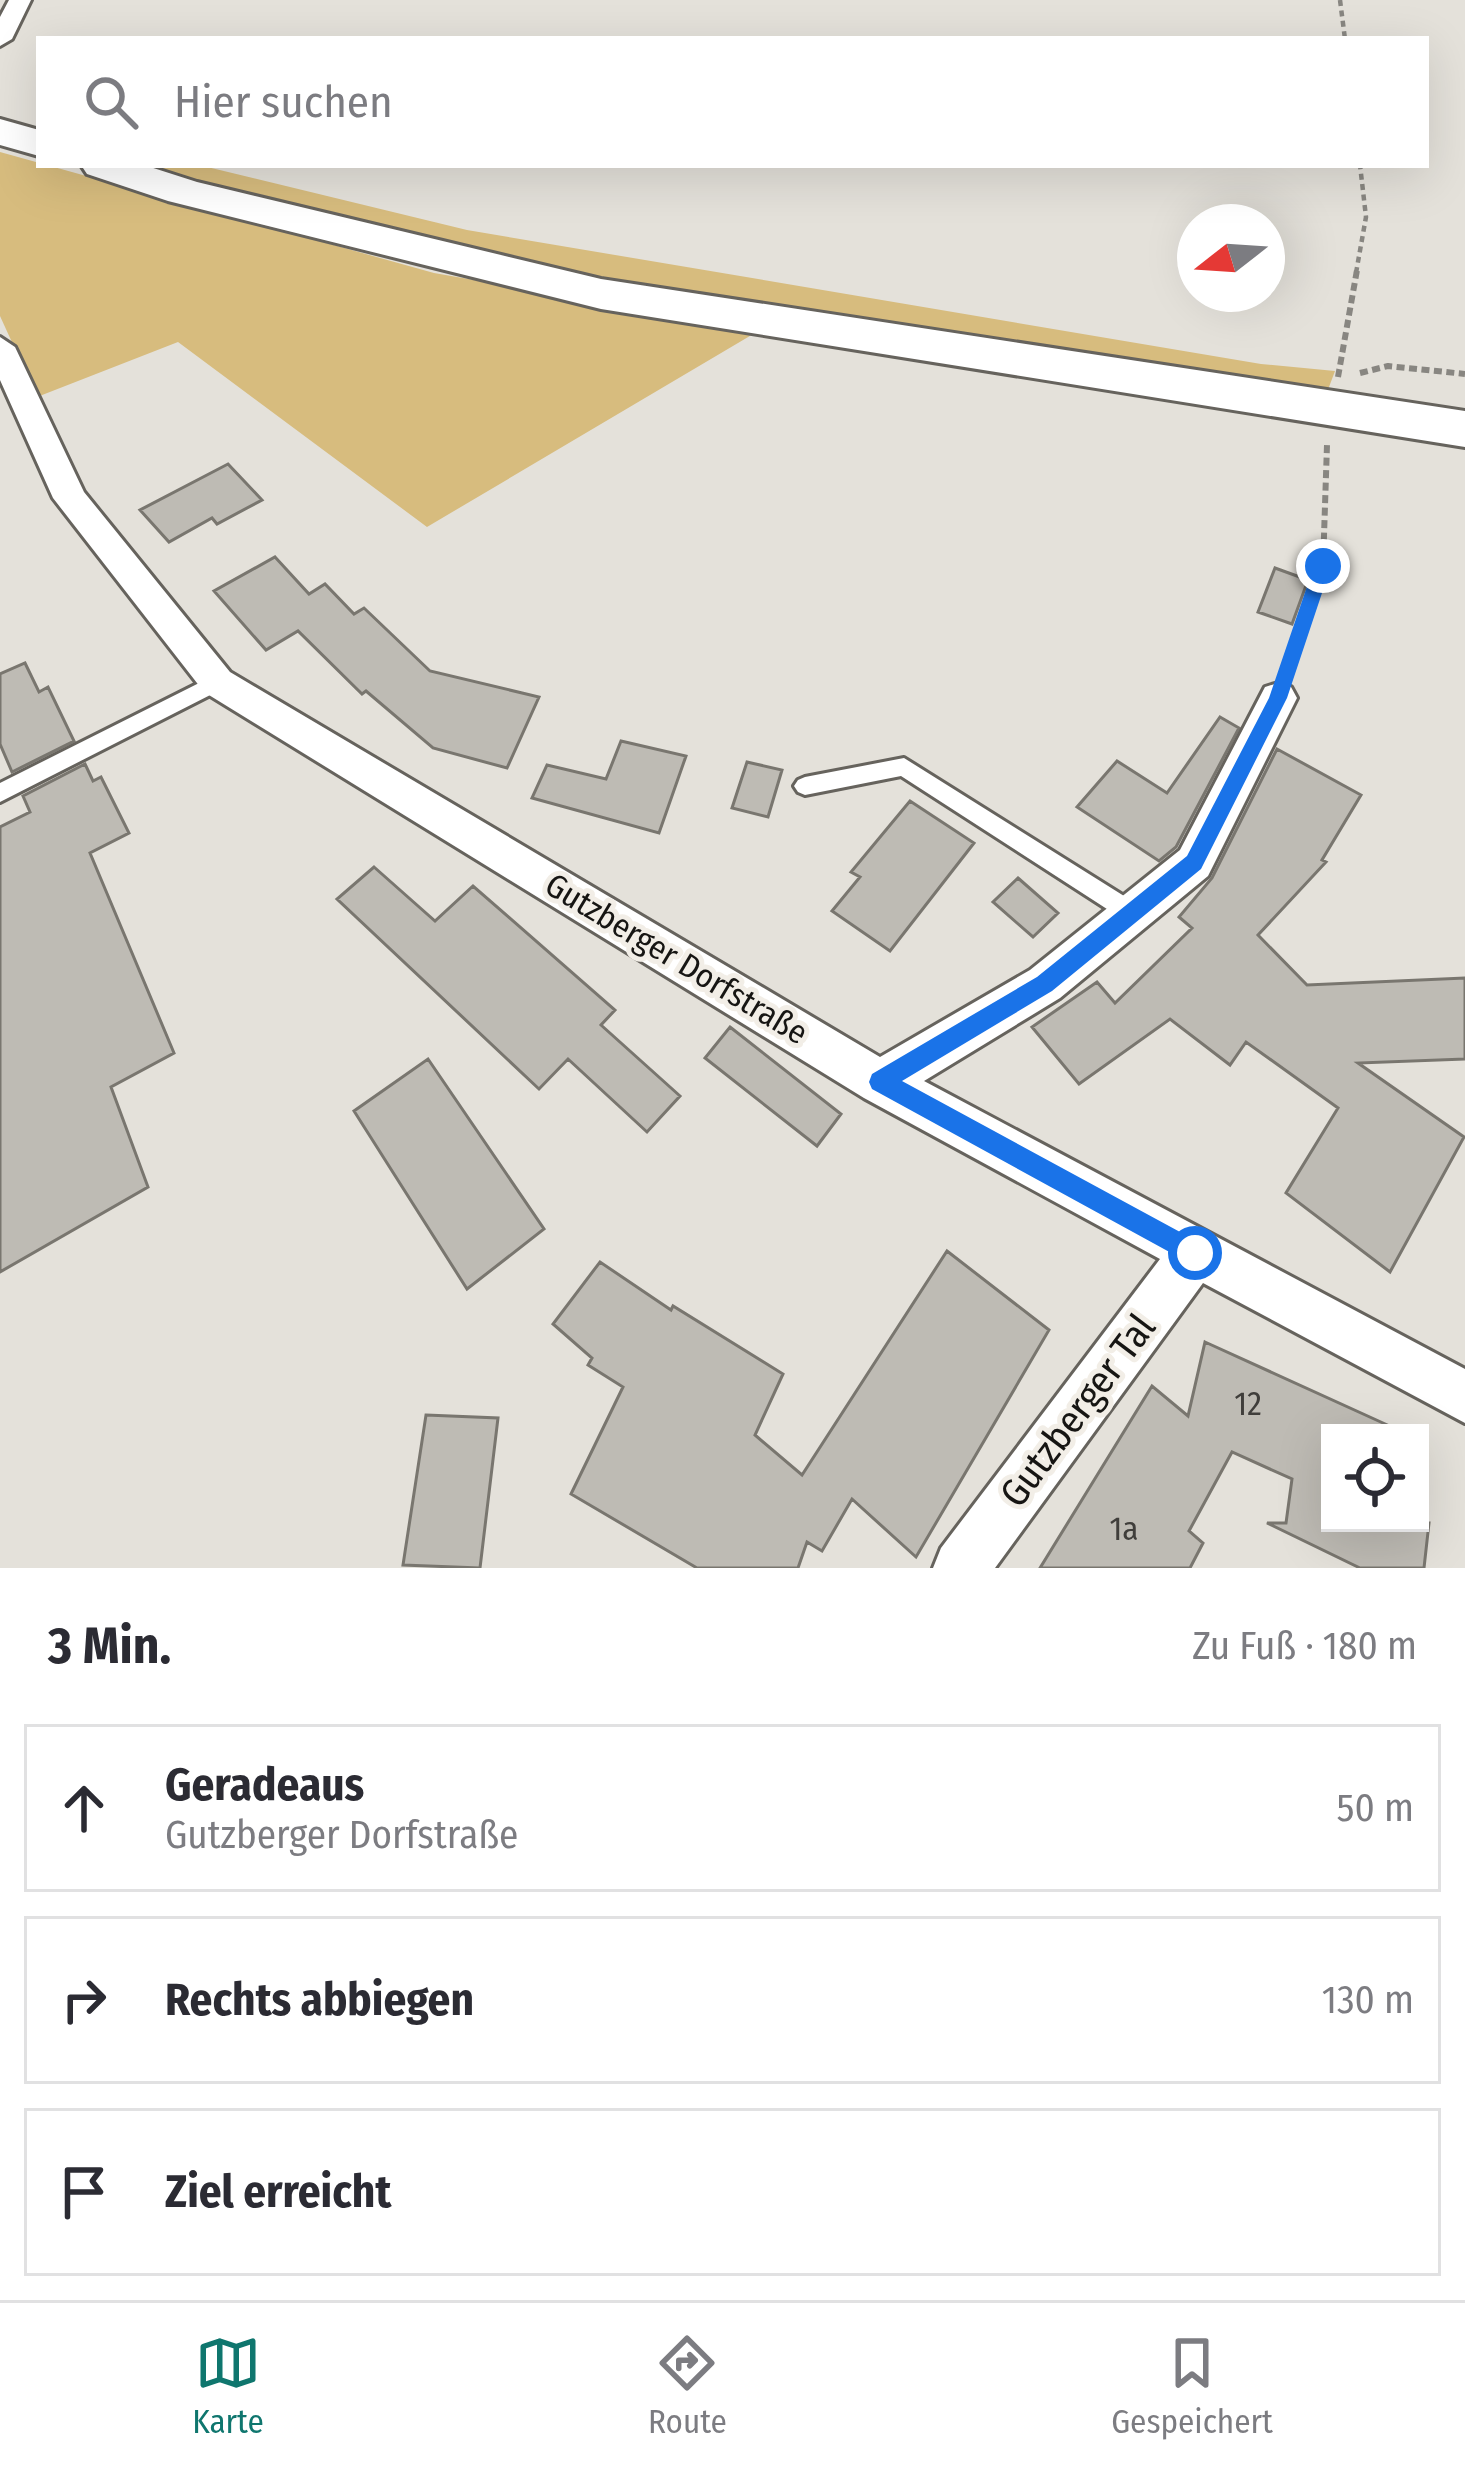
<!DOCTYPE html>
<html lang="de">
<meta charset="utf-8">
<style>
body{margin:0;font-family:"Fira Sans Condensed",sans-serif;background:#f7f7f7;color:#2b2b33}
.controls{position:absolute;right:36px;bottom:36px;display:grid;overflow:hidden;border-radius:0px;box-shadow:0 12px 48px #0002}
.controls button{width:108px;height:108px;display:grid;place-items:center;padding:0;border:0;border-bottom:3px solid #e1e1e2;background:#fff;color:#2b2b33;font:60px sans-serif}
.compass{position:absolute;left:1177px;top:204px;width:108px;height:108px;border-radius:50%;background:#fff;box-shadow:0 12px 48px #0002;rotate:253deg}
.stop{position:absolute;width:36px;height:36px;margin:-27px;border:9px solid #1a73e8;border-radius:50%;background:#fff}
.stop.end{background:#1a73e8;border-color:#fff;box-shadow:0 3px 12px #0008}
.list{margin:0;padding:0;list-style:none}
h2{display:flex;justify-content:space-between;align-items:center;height:156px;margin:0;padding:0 48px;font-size:51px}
h2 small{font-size:39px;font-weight:400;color:#7c7c81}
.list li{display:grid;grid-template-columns:78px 1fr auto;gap:36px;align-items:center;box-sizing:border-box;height:168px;margin:0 24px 24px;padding:0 24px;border:3px solid #e1e1e2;border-radius:0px}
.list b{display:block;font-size:45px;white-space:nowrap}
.list p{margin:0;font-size:39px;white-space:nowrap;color:#7c7c81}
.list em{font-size:39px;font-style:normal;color:#7c7c81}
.icon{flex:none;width:66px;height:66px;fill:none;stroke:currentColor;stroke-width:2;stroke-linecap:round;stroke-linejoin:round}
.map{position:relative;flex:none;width:1465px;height:1568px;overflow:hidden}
.search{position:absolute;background:#fff;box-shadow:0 12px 48px #0002;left:36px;right:36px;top:36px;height:132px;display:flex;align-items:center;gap:30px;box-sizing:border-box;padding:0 42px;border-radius:0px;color:#7c7c81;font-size:45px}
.sheet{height:732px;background:#fff}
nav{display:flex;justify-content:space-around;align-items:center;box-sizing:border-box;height:168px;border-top:3px solid #e1e1e2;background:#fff;font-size:33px;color:#7c7c81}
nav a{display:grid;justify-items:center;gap:6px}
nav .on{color:#0f766e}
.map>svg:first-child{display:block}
.green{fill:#d7bc7e}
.building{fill:#bebbb4;stroke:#79766f;stroke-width:3}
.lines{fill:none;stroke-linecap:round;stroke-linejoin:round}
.lane-casing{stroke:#66635d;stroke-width:6}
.street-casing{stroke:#66635d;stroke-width:6}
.primary-casing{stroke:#66635d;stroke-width:6}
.path-far2{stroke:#888681;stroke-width:4.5;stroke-dasharray:6 4.5;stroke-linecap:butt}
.path-far1{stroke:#888681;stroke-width:6;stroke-dasharray:8 4.5;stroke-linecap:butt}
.path{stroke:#888681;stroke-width:8;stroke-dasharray:9 6;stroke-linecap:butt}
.lane{fill:#fff;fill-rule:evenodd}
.street{fill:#fff;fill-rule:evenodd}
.primary{fill:#fff;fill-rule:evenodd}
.route{fill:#1a73e8}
.labels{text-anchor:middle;stroke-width:10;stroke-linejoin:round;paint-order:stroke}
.street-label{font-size:33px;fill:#161513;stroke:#f2eee7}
.near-number-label{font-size:33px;fill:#403e3b}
.near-street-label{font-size:39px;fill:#161513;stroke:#f2eee7}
</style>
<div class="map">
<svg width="1465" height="1568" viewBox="0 0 1465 1568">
<rect width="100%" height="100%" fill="#e4e1da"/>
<path class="green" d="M0,152L434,273L760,330L427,527L178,342L37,397L0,316Z
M144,165H199L467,230L1261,364L1335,371L1326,395L636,284L395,236Z"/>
<path class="building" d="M228,464L262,500L217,524L212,518L169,542L140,510Z
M275,557L309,594L325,584L354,614L364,608L430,671L539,697L507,768L433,748L366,691L362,694L298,631L266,650L214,591Z
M1275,568L1308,580L1292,624L1258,612Z
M25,663L39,692L48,687L74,741L12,772L0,744V674Z
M1220,717L1239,728L1176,847L1159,861L1077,807L1117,761L1167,793Z
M621,741L686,756L659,833L532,798L547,765L606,779Z
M1277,749L1361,795L1322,860L1326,862L1258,935L1307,985L1465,978V1059L1358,1063L1464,1137L1390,1272L1286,1193L1338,1108L1246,1042L1230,1065L1170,1019L1079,1084L1032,1027L1097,982L1115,1003L1192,928L1179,917L1212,878Z
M747,762L782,770L768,817L732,808Z
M85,764L93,781L101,777L129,833L90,853L174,1053L111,1087L148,1187L0,1272V827L30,812L23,796Z
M910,801L974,843L890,951L832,911L860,877L851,872Z
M374,867L435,921L473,886L615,1010L601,1025L680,1096L647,1132L568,1059L539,1089L337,899Z
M1018,878L1058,913L1033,937L993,902Z
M730,1027L841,1114L817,1146L705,1058Z
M428,1059L544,1229L467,1289L354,1111Z
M947,1251L1049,1330L916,1557L852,1499L822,1551L807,1542L798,1568H697L571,1494L623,1387L588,1365L592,1358L553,1324L600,1262L671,1310L673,1306L783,1374L755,1435L802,1475Z
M1205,1342L1405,1433H1330V1523H1429L1424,1568H1360L1267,1523H1286L1292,1479L1232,1452L1189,1531L1203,1543L1190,1568H1040L1152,1386L1188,1416Z
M426,1415L498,1418L480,1568L403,1565Z"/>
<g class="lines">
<g class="lane-casing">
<path id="lane" d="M217,674L224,676L227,682L224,688L0,802V783Z
M904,758L1140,906L1143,913L1140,920L1132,923L1124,920L901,776L805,795L798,792L794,786L798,780L805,777Z"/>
</g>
<g class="street-casing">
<path id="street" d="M9,0H31L12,39L0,46V17Z
M0,337L15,347L84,492L230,672L880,1057L1030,970L1180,850L1265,687L1278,683L1291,687L1297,698L1208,876L1060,998L924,1081L1465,1369V1423L1203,1283L995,1568H933L941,1548L1160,1259L864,1098L204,692L53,498L0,380Z"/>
</g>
<g class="primary-casing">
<path id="primary" d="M0,119L39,130V156L0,145Z
M81,165H144L197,182L601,279L1465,411V447L601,309L168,201L87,174Z"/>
</g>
<path class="path-far2" d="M1340,0L1345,39
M1356,273L1366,217L1360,165"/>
<path class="path-far1" d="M1360,373L1388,366L1465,374
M1338,377L1357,270
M1307,613L1323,566L1327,445"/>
<path class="path" d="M1288,670L1308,610"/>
<use href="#lane" class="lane"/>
<use href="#street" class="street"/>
<use href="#primary" class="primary"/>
</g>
<path class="route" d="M1323,560L1331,566L1287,698L1201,869L1052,991L902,1081L1204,1245V1262L1195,1266L872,1089L869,1082L872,1074L1037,977L1187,856L1269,698L1314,566Z"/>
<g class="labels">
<g class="street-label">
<text transform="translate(677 958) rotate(31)" y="12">Gutzberger Dorfstraße</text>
</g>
<g class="near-number-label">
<text x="1248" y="1415">12</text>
<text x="1124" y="1540">1a</text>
</g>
<g class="near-street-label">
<text transform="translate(1077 1410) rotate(-53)" y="14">Gutzberger Tal</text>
</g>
</g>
</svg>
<div class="controls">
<button><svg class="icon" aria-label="locate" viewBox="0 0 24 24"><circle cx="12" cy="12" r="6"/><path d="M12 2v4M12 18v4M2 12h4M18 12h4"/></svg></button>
</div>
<svg class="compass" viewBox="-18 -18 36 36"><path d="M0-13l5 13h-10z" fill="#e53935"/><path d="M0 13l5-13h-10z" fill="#7c7c81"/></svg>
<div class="stop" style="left:1195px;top:1253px"></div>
<div class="stop end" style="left:1323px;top:566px"></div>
<div class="search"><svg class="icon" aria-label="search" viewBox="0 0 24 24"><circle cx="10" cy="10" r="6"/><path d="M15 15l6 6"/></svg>Hier suchen</div>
</div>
<section class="sheet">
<h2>3 Min.<small>Zu Fuß · 180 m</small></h2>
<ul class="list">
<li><svg class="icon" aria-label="ahead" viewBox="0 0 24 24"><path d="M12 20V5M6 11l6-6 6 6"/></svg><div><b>Geradeaus</b><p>Gutzberger Dorfstraße</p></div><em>50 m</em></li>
<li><svg class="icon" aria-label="right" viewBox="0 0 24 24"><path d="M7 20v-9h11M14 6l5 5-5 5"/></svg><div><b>Rechts abbiegen</b></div><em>130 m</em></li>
<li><svg class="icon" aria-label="arrive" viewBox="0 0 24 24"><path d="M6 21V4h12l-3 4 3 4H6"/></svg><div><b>Ziel erreicht</b></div></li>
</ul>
</section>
<nav>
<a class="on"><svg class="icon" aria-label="map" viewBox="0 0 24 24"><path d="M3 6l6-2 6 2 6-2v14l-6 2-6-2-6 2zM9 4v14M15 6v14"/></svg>Karte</a>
<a><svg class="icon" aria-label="directions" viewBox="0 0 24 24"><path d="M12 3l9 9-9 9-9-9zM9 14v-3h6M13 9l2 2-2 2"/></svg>Route</a>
<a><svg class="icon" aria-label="saved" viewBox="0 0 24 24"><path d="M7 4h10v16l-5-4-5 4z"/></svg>Gespeichert</a>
</nav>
